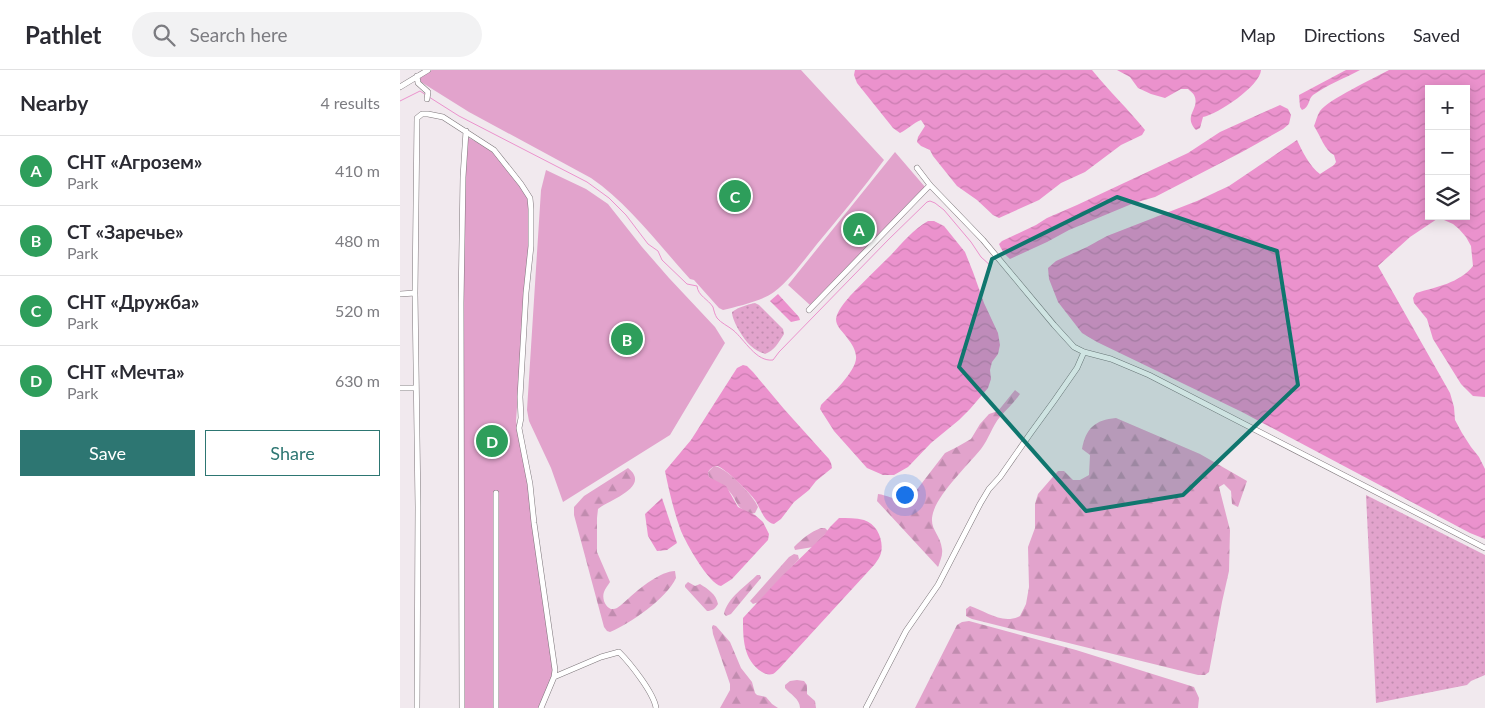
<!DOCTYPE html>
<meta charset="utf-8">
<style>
body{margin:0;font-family:Lato,sans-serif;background:#f2f2f3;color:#2b2b33}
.controls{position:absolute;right:15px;top:15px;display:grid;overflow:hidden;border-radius:0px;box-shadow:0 2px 12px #0003}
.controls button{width:45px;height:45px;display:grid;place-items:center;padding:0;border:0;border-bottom:1px solid #e1e1e2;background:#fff;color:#2b2b33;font:25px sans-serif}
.you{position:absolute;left:504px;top:424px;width:18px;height:18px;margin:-12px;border:4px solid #fff;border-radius:50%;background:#1a73e8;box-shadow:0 0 0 8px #1a73e833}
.badge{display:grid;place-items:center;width:32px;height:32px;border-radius:50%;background:#2d7672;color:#fff;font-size:16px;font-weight:700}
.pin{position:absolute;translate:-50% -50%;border:2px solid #fff;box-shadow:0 1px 5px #0006}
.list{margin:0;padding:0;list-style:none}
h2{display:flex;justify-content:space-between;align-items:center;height:65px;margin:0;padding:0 20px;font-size:21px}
h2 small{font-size:16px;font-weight:400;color:#7c7c81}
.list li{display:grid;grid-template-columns:32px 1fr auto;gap:15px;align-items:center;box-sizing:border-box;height:70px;padding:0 20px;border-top:1px solid #e1e1e2}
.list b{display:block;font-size:19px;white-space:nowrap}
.list p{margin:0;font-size:16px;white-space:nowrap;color:#7c7c81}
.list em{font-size:16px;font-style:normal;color:#7c7c81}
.actions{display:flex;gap:10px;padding:15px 20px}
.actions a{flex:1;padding:11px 0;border:1px solid #2d7672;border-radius:0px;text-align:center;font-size:18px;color:#2d7672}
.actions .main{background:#2d7672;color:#fff}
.icon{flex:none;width:28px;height:28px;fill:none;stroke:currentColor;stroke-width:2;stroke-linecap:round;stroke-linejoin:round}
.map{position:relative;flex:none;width:1085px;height:638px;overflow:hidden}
header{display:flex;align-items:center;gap:30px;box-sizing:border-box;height:70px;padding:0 25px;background:#fff;border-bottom:1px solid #e1e1e2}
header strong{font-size:24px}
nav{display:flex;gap:28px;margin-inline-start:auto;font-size:18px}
.search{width:350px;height:45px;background:#f2f2f3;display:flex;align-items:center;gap:12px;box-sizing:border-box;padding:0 18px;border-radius:28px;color:#7c7c81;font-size:19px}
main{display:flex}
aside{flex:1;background:#fff}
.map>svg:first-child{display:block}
.grass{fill:url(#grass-dots)}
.forest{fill:url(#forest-firs)}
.garden{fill:#e2a3cc}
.water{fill:url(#water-waves);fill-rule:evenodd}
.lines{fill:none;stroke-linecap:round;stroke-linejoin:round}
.stream{stroke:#eb92cd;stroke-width:1}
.minor-casing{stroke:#7d767a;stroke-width:6}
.minor{stroke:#fff;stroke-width:5}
.marked{fill:#0f766e;fill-opacity:0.2;stroke:#0f766e;stroke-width:4;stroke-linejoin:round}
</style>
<header>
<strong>Pathlet</strong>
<div class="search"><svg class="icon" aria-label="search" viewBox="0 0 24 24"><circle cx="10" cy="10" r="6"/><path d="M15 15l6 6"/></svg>Search here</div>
<nav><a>Map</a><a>Directions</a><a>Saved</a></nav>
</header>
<main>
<aside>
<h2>Nearby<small>4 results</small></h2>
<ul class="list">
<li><span class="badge" style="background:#2e9e5b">A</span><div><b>СНТ «Агрозем»</b><p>Park</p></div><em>410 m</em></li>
<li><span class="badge" style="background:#2e9e5b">B</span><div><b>СТ «Заречье»</b><p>Park</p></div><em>480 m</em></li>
<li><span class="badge" style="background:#2e9e5b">C</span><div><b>СНТ «Дружба»</b><p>Park</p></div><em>520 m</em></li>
<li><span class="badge" style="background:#2e9e5b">D</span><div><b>СНТ «Мечта»</b><p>Park</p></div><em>630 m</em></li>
</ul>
<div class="actions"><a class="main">Save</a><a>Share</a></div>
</aside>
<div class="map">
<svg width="1085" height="638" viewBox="0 0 1085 638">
<defs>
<pattern id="grass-dots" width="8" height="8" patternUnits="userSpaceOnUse" patternTransform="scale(1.25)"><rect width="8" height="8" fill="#e2a3cc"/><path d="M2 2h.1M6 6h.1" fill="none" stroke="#c18caf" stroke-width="1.8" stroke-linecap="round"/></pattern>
<pattern id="forest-firs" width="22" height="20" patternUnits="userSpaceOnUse" patternTransform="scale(1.25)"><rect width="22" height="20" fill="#e2a3cc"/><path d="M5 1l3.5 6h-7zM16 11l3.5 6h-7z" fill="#c18caf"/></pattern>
<pattern id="water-waves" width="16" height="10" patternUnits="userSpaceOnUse" patternTransform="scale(1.25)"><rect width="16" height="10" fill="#eb92cd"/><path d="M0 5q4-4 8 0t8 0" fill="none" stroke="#c97db0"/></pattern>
</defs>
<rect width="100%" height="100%" fill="#f1e9ee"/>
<path class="grass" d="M355,233L359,235L383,259L384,264C379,272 374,281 365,284C360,282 355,280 351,276C344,270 332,251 332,242C339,237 346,235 355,233Z
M966,425L1085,485V605L1071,611L1067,615L976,633Z"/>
<path class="forest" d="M615,320L620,324C614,333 607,339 600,347C592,356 589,369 581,379C567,396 541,421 534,440C527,459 540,462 542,479C543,485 540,491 538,497L477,431L478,424C492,426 498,434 512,426L545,383L557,377L571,369L580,354L589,344L598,341Z
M716,348L800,384L847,411L838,437L832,434L831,421L824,414L819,417L830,460L829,501L822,532L809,602L805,605H798L572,549L566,546V539L570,536C586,541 602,555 620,546L626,534L629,517L628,477L635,458V434L638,424L658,401H664L673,410H680L689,405L690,385L682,379C686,358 695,350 716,348Z
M314,396C326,397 354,426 358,437L355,443L351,444C333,436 339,432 329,421C322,415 316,412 309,407L308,402Z
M228,398C252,417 208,430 198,439L197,448V482L210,512C208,515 205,519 204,522C201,530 208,543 217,538C222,535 225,531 229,528C240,518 261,501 275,501L276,508C266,529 231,553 210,562L207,561L204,557L174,445V437L184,426Z
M421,458H425L428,461L413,477L395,480L394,477C402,469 410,462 421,458Z
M394,484L398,485L399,489L359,532L353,534L350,531L389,487Z
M357,505H360L361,508L331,544L326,546L324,544C327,528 346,516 357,505Z
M288,512L295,516L300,514C308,519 316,524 318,534C315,539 312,541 307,541L285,517V515Z
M569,551L676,580L794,617L799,628L798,638H515L557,555L562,552Z
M313,555L316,556L330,572L341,598L352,612L355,623L357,625L366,627L372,634L378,638H320L330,620V614L313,564L312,557Z
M397,610L404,611L407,615V624L415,631L416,638H400C400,629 390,624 385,618V615L390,611Z"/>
<path class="garden" d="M32,0H401L484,90C463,119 440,146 417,174C404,190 390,210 374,222C362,231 338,236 323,240L319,238L294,210L290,209C259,175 228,133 191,108L69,42L21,12L19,7Z
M67,67L93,80L127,125L129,135V173L116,351L126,391L153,600L150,614L139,638H65L63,115Z
M495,82L525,117L410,235L388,215Z
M146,100L186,119L208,134L242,177L269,208L315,257L325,273L270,365L163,432L151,398L129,351L127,340L141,120Z"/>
<path class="water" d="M455,0H692C709,21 728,39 745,60L742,65L721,75L685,102L661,113L639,130L599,148L593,145L577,130L557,116L533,86L530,80L521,76L517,72L518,67L525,56L521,50C513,53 508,59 500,63L493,58L457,13L454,5Z
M717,0H861C860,16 818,44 803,47L800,58L796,60C782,45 801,39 794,25C793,23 790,21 788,19H781L765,28L751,24L738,18L730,7Z
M946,0H960C945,8 927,15 913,25C908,29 910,37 902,40L900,37L899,25Z
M989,0H1085V327L1073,326L1061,314L1033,269L1027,249L1014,233L1013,228L1016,223C1036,217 1060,213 1073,196L1071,176L1066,167L1059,159L1053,154L1044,150L1037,149L1010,167L978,196L1050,323L1054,337L1055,350L1062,363L1071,377L1079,387L1085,399V469L1070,463L842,342L697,272L682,263L658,232L649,209L648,198L656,191L687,177L707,166L797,131L829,116L897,70C902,81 910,97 920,104L934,95L936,92L934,85C925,81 920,65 914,56C916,51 917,46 920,41C929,29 973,9 989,0ZM1029,19H1066V146H1029Z
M880,35L888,39L891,45L889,54L883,59L842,82L755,127L734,133L669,160L647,172L610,189C605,185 602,181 599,174L602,171L636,155L647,148L677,135L788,83L820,62Z
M528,151H534L544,156L565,182L573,202L584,233L598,263L600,275L598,284L592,292L590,300L591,309L588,318L570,339L559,350L531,373L508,397L494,405H483L467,398L434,361L420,339L421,335C431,325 458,300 456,286C455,277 450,272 445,265C442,261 436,256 436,249C437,241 445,232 450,226C463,212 477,199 491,185C502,173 514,159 528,151Z
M378,224L399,247L400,250L391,252L370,231Z
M343,295L347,296L353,302L384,339L429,389L431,393L432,398L416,411L409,420L394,432L381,449L374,454C363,451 361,439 355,430C351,424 324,397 317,396C313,396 310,399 308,402L309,407L326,416L338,437L355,445L363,452L369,464L368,470L332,509L321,516C309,514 286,473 281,461C274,442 269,421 265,401L291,370L337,298Z
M262,428L277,473L267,480L257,481L248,466L245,444Z
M439,448C447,448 456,448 464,450C477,454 484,470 481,483C480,487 477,491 475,494L387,590C383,594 378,601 373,604C369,605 365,604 362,602C343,590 343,568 343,548L380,508L424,465L430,457Z"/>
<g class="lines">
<path class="stream" d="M29,27L59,46L187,112L209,128L226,145L248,174L258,181L262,190L287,214L297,216C298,226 308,229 313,237C314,241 315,245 317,248C321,253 328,256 333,260C345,270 356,292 373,290L379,282L488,170L527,132L530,131L535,133L544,140L571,172L581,187L591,196
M0,31L20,21L26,25"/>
<g class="minor-casing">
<path id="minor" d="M17,6L18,13L28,22L27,29
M0,17L28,0
M517,98L530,115L583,170L654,255L674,277L684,282L711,289L749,305L1085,478
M0,224L15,223
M409,240L530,115
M0,318H16
M96,423V638
M154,607L201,587L219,582C230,593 254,623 256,638
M17,638L18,437L15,223L17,48L22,44H28L43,47L94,80L121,114L130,128L131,139V176L126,223L120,327L121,348L119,358L130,414L134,453L155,600L154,607L141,638
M62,638L61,233L63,107L66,61
M466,638L506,561L538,515L580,434L589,419L600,407L630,364L654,331L677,298L684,282"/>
</g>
<use href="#minor" class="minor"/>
</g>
<path class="marked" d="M717,127L877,181L898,315L783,425L686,441L559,297L592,189Z"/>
</svg>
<div class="controls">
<button>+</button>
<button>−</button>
<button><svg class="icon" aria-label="layers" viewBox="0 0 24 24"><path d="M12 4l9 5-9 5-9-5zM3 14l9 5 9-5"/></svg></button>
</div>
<div class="you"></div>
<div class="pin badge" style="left:459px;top:159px;background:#2e9e5b">A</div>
<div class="pin badge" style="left:227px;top:269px;background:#2e9e5b">B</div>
<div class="pin badge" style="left:335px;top:126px;background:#2e9e5b">C</div>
<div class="pin badge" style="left:92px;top:371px;background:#2e9e5b">D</div>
</div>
</main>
